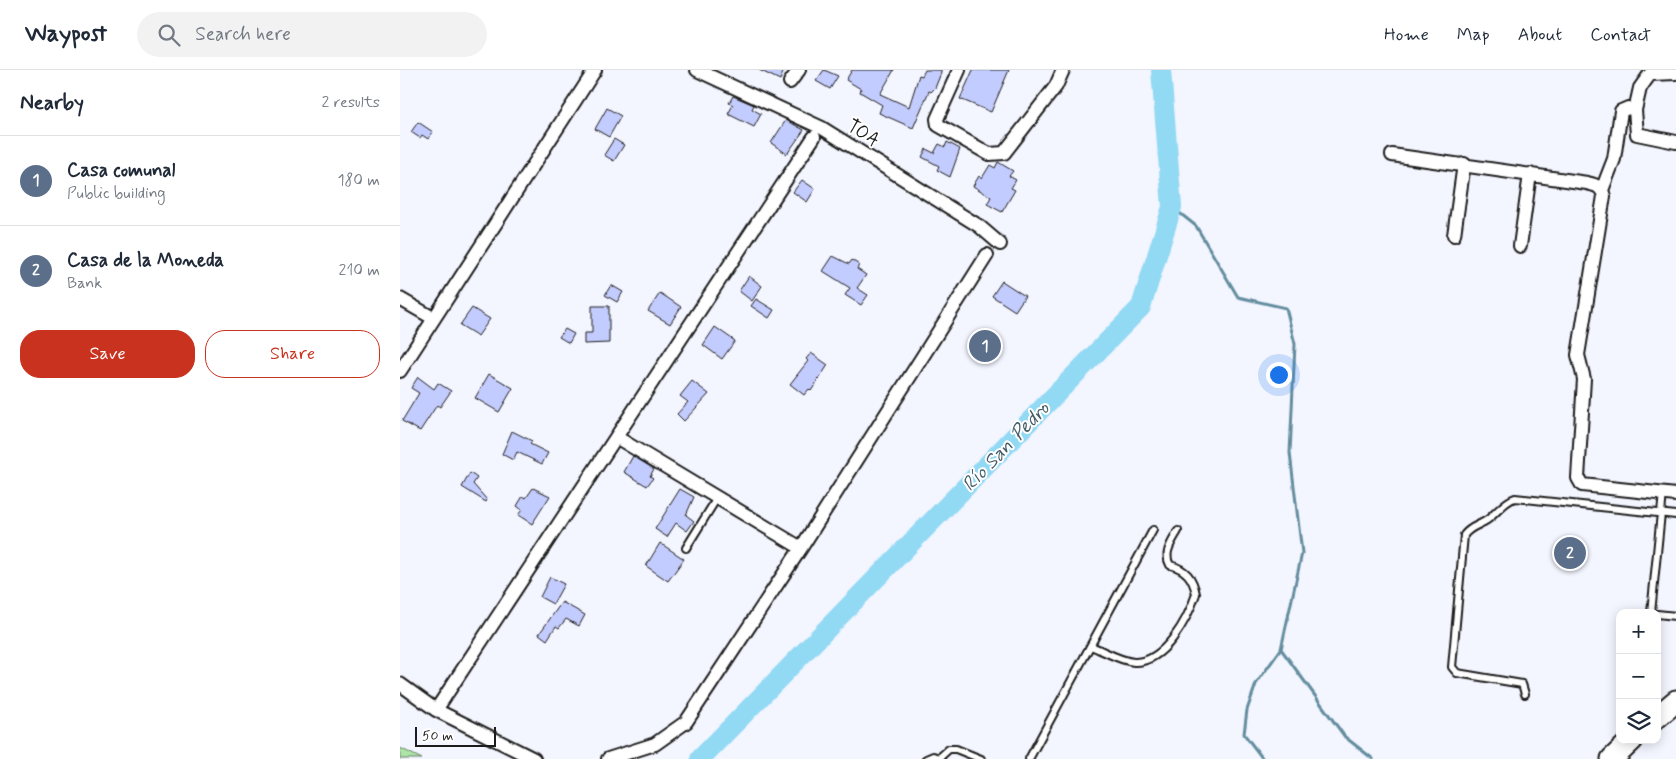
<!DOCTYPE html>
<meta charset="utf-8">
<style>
body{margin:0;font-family:Mynerve,sans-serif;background:#f2f2f3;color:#1f2937}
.controls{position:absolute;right:15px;bottom:15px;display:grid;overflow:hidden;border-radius:10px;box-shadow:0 2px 12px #0003}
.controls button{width:45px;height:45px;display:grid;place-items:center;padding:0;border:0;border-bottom:1px solid #e0e1e3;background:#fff;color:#1f2937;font:25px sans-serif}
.scale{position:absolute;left:15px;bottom:12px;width:81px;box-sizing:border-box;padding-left:5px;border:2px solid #1c1c1c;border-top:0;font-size:14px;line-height:18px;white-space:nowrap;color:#1c1c1c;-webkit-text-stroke:4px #fff;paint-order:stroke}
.you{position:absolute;left:878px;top:304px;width:18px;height:18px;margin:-12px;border:4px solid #fff;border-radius:50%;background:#1a73e8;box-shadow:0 0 0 8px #1a73e833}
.badge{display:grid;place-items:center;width:32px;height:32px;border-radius:50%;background:#c8321e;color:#fff;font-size:16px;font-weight:700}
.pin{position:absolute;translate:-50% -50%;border:2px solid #fff;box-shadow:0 1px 5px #0006}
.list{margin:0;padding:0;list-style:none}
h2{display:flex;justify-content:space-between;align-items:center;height:65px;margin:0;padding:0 20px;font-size:21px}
h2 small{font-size:16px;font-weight:400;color:#747a83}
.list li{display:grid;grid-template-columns:32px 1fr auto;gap:15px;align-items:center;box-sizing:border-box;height:90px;padding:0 20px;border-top:1px solid #e0e1e3}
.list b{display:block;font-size:19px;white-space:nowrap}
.list p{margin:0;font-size:16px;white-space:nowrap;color:#747a83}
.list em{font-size:16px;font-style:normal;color:#747a83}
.actions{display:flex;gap:10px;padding:15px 20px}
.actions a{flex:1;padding:11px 0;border:1px solid #c8321e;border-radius:20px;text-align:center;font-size:18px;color:#c8321e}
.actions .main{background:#c8321e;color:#fff}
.icon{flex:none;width:28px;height:28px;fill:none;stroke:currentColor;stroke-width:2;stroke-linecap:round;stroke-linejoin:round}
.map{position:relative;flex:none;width:1276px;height:689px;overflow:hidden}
header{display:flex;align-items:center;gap:30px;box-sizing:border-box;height:70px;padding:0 25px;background:#fff;border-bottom:1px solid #e0e1e3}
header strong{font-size:24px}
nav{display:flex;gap:28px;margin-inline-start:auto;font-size:18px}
.search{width:350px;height:45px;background:#f2f2f3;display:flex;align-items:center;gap:12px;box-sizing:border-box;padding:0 18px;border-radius:28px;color:#747a83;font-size:19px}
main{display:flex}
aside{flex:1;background:#fff}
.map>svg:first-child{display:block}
.green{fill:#ade4a7;stroke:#648062}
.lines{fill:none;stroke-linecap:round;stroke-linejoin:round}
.stream{stroke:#638d9e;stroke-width:3}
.river{stroke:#92d9f4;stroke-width:20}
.building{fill:#c3ccfe;stroke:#1c1c1c}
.service-casing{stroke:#1c1c1c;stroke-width:10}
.minor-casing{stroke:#1c1c1c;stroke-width:16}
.trunk-casing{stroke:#1c1c1c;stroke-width:25}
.service{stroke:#fff;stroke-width:6}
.minor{stroke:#fff;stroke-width:12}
.trunk{stroke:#fff;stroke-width:21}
.labels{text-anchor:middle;stroke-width:4;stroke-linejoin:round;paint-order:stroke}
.street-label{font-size:19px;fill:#1c1c1c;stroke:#fff}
.water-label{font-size:20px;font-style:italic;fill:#455e68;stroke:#fff}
</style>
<header>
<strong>Waypost</strong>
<div class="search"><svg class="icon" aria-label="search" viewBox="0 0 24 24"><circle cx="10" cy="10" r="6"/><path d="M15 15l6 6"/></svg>Search here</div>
<nav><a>Home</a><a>Map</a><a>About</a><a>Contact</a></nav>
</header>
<main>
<aside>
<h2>Nearby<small>2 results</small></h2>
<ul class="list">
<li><span class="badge" style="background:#5c6f8a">1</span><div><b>Casa comunal</b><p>Public building</p></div><em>180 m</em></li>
<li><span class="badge" style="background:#5c6f8a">2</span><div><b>Casa de la Moneda</b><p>Bank</p></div><em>210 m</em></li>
</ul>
<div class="actions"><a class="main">Save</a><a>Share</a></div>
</aside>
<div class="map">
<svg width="1276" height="689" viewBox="0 0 1276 689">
<rect width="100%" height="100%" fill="#f3f5ff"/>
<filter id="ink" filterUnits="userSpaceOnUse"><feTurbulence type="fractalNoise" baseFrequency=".02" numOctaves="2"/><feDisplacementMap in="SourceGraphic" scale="10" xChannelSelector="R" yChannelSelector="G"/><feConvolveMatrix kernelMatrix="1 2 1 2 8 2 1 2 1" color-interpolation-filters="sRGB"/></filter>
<g filter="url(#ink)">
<path class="green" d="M0,678L22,689H0Z"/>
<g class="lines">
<path class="stream" d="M772,137L796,156L838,227L886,238L895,274L890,383L902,483L881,579L856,614L847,640L844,664L863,689
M881,579L945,667L973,689"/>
<path class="river" d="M300,689L741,237L772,137L761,0"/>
</g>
<path class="building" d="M359,0H384L380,10Z
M424,0L438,6L430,19L416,11Z
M452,0H494L480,24L509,37L519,5L522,6L525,0H541V3L535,18L531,22L529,21L513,58L479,43L482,35L460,22L461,19L446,10Z
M573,0H609L591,42L560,29Z
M333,26L354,35L352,39L361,44L354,57L328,44L333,35L329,33Z
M207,38L221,46L209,67L195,59Z
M386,50L404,60L387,84L371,73Z
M18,52L33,62L28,69L22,65L20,68L11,62Z
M214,69L224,75L214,91L204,85Z
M547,72L560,79L550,107L537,100L539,96L522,87L526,79L534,83L539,74L545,77Z
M598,92L613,101L609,106L616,110L611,118L615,120L602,142L587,134L591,127L573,116L579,106L582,108L590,95L595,98Z
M402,110L415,119L407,132L393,122Z
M433,186L449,194L452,190L459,195L457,199L466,205L457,218L468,225L461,235L445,225L450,218L423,201Z
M349,206L362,216L352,231L339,221Z
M602,211L625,226L615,241L592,226Z
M211,215L223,222L217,232L205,225Z
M260,223L281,237L270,254L248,241Z
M356,229L374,240L369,248L351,236Z
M192,236H209V273L184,274V263H192Z
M72,238L90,249L78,266L60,255Z
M315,257L335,271L322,289L303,275Z
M165,259L174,264L169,273L159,267Z
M411,283L428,295L411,321L409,319L404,325L390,314L408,291L406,289Z
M89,304L113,318L99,342L75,328Z
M18,307L34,319L38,313L51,321L40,337L37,335L20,361L2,351L19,323L11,318Z
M292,311L309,324L284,351L277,344L288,332L280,326Z
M112,361L132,371L130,374L148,383L142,394L117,382L113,390L102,384Z
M233,386L254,399L250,406L253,408L247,416L224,402Z
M70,403L77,408L73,414L87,430L86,432L62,417Z
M133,418L150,426L132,454L118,445L122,440L117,436L123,426L126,428Z
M280,419L294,427L286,445L294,451L287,461L276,453L267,467L255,459Z
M260,473L284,489L268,511L246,496Z
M150,507L164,514L153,534L140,527Z
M162,532L185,545L179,556L166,549L159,558L156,556L147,570L139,564Z"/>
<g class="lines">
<g class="service-casing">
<path id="service" d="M286,478L317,428
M1251,543L1263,423
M1257,544L1276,546
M691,576C704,581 720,591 734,592C765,593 788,548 796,524C793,508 786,499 770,495C763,483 772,472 778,461
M1125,624L1122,614L1057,603L1052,597L1064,465C1071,456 1078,456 1087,450C1097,443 1103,432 1115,428L1276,445
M539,688L549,679H556L581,689
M526,689L533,686L541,689
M629,689L753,460"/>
</g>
<g class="minor-casing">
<path id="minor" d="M297,0L422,58L579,156L600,174
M559,0L537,49L538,55L589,84L604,83L656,16L663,0
M390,12L399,0
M1235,40L1237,64L1276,72
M992,85L1187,113C1196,115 1201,116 1204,126L1178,285L1184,309L1178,408L1182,415L1276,425
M1202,120L1214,89L1221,41L1228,38L1235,40L1240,18L1250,4L1276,3
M1054,165L1064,94
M1120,176L1130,104
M0,229L33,248
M0,301L195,0
M216,367L401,478
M0,614L36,640L134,689
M36,640L414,67
M208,689L255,674L286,652L401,478L587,185"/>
</g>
<g class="trunk-casing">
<path id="trunk" d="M1257,647L1276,631
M1212,689L1232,670"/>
</g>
<use href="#service" class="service"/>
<use href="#minor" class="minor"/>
<use href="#trunk" class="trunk"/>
</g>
</g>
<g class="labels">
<g class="street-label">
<text transform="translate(464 62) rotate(32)" y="7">TOA</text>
</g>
<g class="water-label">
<text transform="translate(605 376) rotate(-46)" y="7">Río San Pedro</text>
</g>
</g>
</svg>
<div class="controls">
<button>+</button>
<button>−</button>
<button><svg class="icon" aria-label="layers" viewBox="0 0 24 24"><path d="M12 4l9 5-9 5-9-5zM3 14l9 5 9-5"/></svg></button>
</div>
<div class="scale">50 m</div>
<div class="you"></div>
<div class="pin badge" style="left:585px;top:276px;background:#5c6f8a">1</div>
<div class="pin badge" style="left:1170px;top:483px;background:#5c6f8a">2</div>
</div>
</main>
